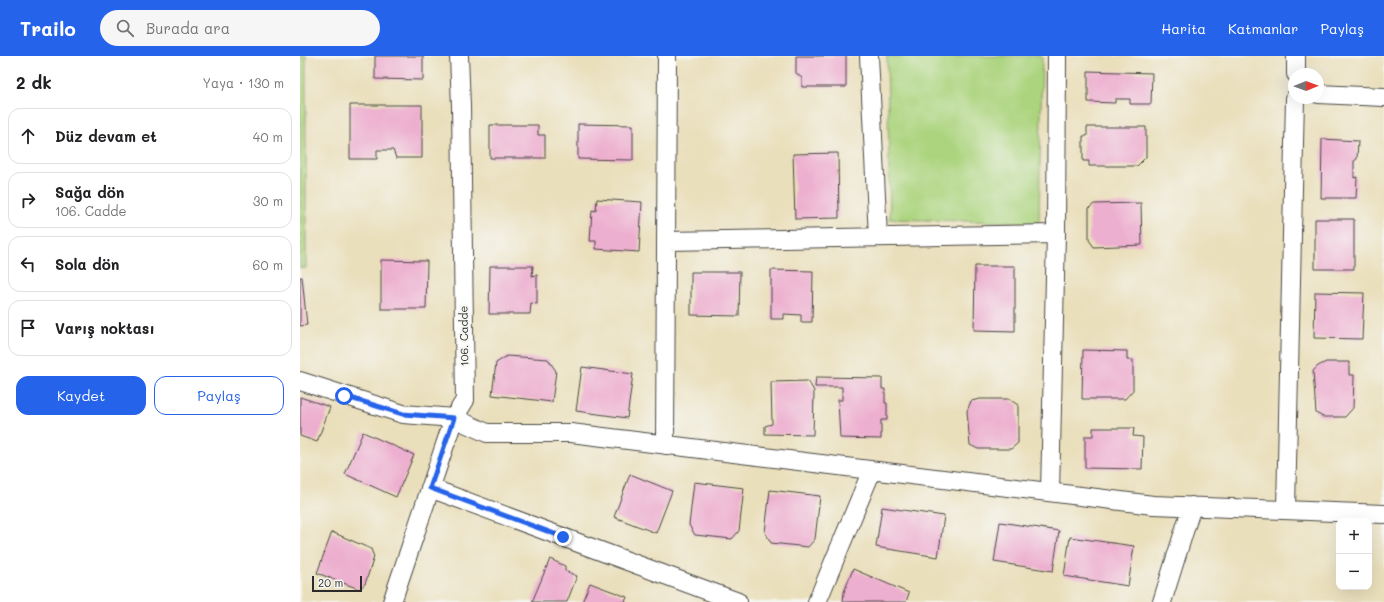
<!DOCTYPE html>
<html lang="tr">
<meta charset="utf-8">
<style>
body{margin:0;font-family:Mali,sans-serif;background:#f6f6f6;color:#202124}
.controls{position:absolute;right:12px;bottom:12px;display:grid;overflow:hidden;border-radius:8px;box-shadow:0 4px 16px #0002}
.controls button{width:36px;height:36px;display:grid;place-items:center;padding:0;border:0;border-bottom:1px solid #e0e0e0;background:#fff;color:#202124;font:20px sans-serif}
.compass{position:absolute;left:988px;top:12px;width:36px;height:36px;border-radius:50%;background:#fff;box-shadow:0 4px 16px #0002;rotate:89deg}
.scale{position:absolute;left:12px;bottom:10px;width:50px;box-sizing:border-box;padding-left:4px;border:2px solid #2b2b2b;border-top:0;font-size:11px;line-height:14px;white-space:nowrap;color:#2b2b2b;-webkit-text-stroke:3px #f6f6f2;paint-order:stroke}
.stop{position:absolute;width:12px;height:12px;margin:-9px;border:3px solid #2563eb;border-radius:50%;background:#fff}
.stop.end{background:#2563eb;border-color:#fff;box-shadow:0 1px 4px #0008}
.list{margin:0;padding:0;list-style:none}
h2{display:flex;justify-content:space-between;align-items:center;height:52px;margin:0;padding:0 16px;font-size:17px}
h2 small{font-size:13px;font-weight:400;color:#757577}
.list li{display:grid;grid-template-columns:26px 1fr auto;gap:12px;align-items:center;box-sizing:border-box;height:56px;margin:0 8px 8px;padding:0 8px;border:1px solid #e0e0e0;border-radius:12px}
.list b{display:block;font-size:15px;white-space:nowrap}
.list p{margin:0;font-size:13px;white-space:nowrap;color:#757577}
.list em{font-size:13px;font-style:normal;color:#757577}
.actions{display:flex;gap:8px;padding:12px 16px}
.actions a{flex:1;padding:9px 0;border:1px solid #2563eb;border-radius:12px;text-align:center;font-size:14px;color:#2563eb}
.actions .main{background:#2563eb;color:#fff}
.icon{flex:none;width:22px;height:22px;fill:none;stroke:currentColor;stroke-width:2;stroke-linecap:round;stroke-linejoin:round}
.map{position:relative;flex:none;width:1084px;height:546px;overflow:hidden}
header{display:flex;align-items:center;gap:24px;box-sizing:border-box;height:56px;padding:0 20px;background:#2563eb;color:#fff}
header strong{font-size:19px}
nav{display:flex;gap:22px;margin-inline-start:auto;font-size:14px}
.search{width:280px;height:36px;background:#f6f6f6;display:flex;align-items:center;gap:10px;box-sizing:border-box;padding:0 14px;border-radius:22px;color:#757577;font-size:15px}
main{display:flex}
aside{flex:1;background:#fff}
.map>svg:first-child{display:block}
.green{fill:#acd47e;stroke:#6c8054}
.building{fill:#edafcf}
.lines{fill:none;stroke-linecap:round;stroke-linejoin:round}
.minor-casing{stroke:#484641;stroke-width:20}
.minor{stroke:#fff;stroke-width:18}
.route{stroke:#2563eb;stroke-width:5}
.labels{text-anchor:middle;stroke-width:4;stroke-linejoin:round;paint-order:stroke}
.street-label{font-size:11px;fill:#2b2b2b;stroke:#f6f6f2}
</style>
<header>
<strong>Trailo</strong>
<div class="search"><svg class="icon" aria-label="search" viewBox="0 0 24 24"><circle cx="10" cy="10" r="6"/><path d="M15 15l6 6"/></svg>Burada ara</div>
<nav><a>Harita</a><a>Katmanlar</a><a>Paylaş</a></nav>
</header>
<main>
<aside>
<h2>2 dk<small>Yaya · 130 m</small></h2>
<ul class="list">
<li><svg class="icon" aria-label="ahead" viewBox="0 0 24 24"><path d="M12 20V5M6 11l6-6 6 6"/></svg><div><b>Düz devam et</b></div><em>40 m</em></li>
<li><svg class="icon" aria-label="right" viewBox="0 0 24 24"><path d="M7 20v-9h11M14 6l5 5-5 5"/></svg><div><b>Sağa dön</b><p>106. Cadde</p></div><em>30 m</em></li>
<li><svg class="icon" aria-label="left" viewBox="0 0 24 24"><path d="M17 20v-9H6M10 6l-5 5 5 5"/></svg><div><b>Sola dön</b></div><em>60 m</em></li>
<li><svg class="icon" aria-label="arrive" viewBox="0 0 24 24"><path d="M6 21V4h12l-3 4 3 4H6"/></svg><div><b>Varış noktası</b></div></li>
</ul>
<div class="actions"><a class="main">Kaydet</a><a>Paylaş</a></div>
</aside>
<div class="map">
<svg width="1084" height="546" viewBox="0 0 1084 546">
<rect width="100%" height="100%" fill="#f6f6f2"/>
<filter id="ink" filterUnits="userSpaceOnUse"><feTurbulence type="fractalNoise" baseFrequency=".025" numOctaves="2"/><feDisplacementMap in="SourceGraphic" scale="8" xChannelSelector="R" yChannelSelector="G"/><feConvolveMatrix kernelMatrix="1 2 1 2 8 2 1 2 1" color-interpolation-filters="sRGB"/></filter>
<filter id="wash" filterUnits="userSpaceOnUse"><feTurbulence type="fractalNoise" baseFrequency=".012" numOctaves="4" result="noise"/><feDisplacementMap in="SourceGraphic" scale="16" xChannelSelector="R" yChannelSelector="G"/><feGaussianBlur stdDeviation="0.9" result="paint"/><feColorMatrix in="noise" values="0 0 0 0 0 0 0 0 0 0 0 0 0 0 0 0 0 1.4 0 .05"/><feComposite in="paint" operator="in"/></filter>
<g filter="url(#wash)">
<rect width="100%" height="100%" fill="#eadfbb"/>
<path class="green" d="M0,0H6V212H0Z
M587,0H742L739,167L590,163Z"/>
<g id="blocks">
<path class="building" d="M75,0H123V24L75,23Z
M496,0H546V31H502V22L496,17Z
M788,15L852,17L851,48H830V43H815V47L788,46Z
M50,49H122V102H96L93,94H77V103H50Z
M278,68L333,69V104L278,103Z
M190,69H238V79H245V102H190Z
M787,71H846V101L837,110H789V105H783V80H787Z
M1022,83L1058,85L1057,103L1054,105V122L1057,121L1056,142H1021Z
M538,97L539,162L495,163L493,98Z
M297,143L342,146L339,196L296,193V185H290L292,154L296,155Z
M841,147L842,189L794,191L789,184V152L794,148Z
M1015,163H1054V213H1015Z
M81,204L127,205L126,253H81Z
M190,210H233L232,220L237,219V248L231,247L230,258H189Z
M675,210H715V275L674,274Z
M471,214L513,215L512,266H501V259L484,258V263H471Z
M391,216H440L439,260L391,259Z
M0,221H2L7,269L0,270Z
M1015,236L1064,237L1062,283L1014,282Z
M783,294L827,295V304H833V334L825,343H782Z
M207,300L248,303L256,315L252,346L192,339L196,307Z
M1026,306H1049V319H1054L1053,352L1045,361H1023L1016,357L1013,315L1018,310Z
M282,311L333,318L327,362L276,355Z
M516,321L582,322V333H585V347H587V364H581V383L540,382L538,344H542V331H515Z
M508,325L514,335L513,379L465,378V370L472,368L471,326Z
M0,341L30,351L17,386L0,380Z
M680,343H709L718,349V387L711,393H678L670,389L667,355L671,345Z
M793,372H834L833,380L843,381L842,413L785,412V380H793Z
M63,376L114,399L96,441L45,418Z
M330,418L372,435L356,477L314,461Z
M394,426L444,432L439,475L432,483L395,479L389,469Z
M470,434L520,440L515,483L508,491L471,487L465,476Z
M582,451L644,460L638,501L576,491Z
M700,466L759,475L753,515L694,506Z
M32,476L71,493L74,501L65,528L59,533L17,517Z
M770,481L834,490L828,530L764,520Z
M250,503L265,510V515L277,520L267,546H232Z
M553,513L609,537L606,546H543L544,536Z
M290,527L327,541L325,546H282Z"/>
</g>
</g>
<g filter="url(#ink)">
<use href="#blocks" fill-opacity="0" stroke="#484641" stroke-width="1"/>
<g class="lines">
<g class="minor-casing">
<path id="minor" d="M569,0L578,181
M996,18V0
M1018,38L1084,41
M367,185L756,178
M0,325L103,358L154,362L187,377H271L853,449L1084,458
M365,389L367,0
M130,432L438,546
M750,436L756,178L757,0
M986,453L995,42
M92,546L154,362L165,344L161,50L159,0
M517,546L572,414
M862,546L892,450"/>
</g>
<use href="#minor" class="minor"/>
</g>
</g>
<g class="lines" filter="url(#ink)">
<path class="route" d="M44,340L103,358L154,362L130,432L263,481"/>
</g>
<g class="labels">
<g class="street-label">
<text transform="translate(164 280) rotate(-91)" y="4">106. Cadde</text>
</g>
</g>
</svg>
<div class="controls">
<button>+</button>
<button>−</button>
</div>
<svg class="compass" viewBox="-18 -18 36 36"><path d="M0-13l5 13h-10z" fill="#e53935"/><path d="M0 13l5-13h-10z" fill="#757577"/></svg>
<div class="scale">20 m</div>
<div class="stop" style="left:44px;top:340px"></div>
<div class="stop end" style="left:263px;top:481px"></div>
</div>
</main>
